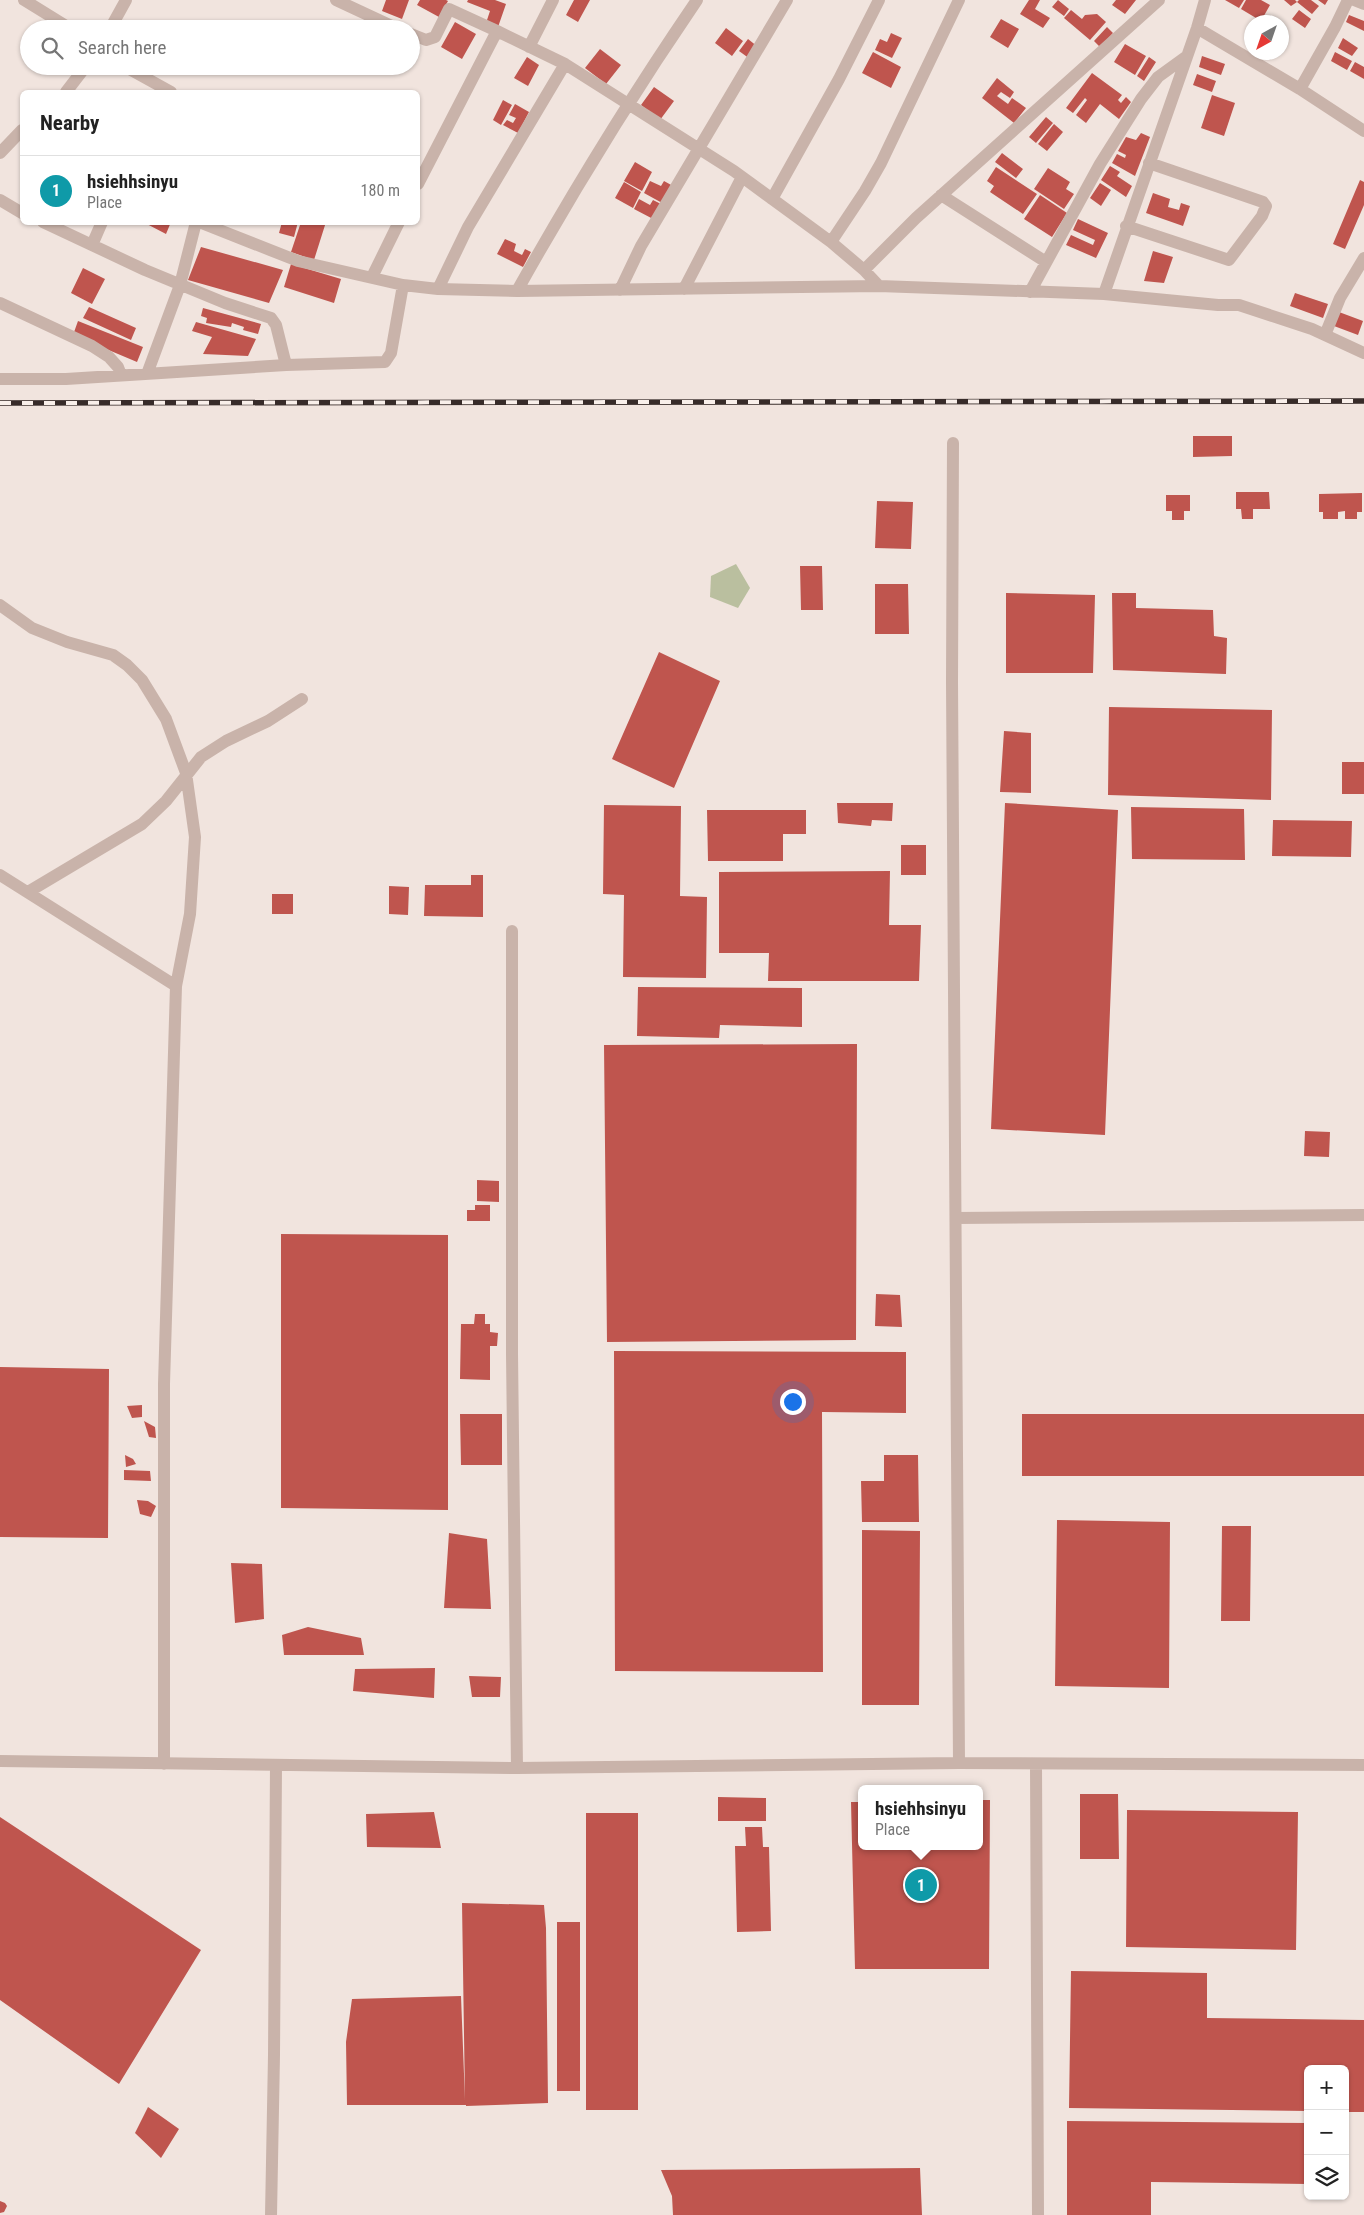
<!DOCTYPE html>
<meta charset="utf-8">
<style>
body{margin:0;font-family:"Roboto Condensed",sans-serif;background:#f2f2f2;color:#222}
.controls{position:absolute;right:15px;bottom:15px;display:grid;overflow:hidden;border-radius:8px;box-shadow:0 1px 4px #0004}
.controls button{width:45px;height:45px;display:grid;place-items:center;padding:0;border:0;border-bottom:1px solid #e0e0e0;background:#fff;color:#222;font:25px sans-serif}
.compass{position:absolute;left:1244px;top:15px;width:45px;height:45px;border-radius:50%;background:#fff;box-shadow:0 1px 4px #0004;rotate:220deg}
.you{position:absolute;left:792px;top:1401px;width:18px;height:18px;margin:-12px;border:4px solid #fff;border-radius:50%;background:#1a73e8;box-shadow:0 0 0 8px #1a73e833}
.badge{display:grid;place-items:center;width:32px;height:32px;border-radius:50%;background:#215650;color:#fff;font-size:16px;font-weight:700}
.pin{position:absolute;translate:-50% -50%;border:2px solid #fff;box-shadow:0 1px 5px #0006}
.popup{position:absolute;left:858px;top:1785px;width:125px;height:65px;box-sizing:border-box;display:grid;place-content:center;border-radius:8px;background:#fff;filter:drop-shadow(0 1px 4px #0005);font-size:16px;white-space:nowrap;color:#767676}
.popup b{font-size:19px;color:#222}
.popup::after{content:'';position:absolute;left:50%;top:100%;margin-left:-10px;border:10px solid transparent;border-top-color:#fff}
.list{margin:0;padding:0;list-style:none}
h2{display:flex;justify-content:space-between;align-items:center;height:65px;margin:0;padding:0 20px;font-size:21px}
h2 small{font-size:16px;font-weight:400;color:#767676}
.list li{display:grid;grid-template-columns:32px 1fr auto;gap:15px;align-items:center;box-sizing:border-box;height:70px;padding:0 20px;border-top:1px solid #e0e0e0}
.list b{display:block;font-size:19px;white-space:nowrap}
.list p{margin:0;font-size:16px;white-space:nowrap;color:#767676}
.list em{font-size:16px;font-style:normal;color:#767676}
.icon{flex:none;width:28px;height:28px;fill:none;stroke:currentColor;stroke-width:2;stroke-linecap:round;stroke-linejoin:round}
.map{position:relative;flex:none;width:1364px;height:2215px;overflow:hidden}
.search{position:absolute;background:#fff;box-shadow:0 1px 4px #0004;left:20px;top:20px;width:400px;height:55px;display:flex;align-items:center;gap:12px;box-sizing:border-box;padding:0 18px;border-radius:28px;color:#767676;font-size:19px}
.panel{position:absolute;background:#fff;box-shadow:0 1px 4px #0004;left:20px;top:90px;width:400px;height:135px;border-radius:8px}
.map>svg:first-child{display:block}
.green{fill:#babf9f}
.building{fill:#bf554e}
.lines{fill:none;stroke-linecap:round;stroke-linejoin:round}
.minor{stroke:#c9b3aa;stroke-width:12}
.rail-casing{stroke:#372b29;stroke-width:5.5}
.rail{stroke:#f9efea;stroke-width:4;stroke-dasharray:11;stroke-linecap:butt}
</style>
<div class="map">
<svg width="1364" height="2215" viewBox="0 0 1364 2215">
<rect width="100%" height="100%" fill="#f1e4de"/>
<path class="green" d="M736,564L750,588L738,608L710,597L711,576Z"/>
<path class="building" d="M386,0H409L402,19L382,11Z
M420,0H446L448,1L439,17L417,5Z
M468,0H495L506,4L498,27L486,23L490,11L467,2Z
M574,0H590L578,22L566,15Z
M1029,0H1040L1035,9L1050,18L1043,28L1020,14Z
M1058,0L1069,9L1064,16L1052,7Z
M1116,0H1136L1125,14L1112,5Z
M1225,0H1244L1239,8Z
M1246,0H1261L1270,5L1261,21L1241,9Z
M1284,0H1295L1297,2L1291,6Z
M1299,0H1311L1319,6L1312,14L1297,2Z
M1318,0H1328L1325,5Z
M1071,10L1082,19L1085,15L1097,14L1106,22L1090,40L1064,18Z
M1299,10L1311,19L1305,28L1292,19Z
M1349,15L1364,21V31L1346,22Z
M1001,19L1019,29L1008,48L990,37Z
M455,22L476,34L462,59L441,47Z
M1107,27L1113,33L1100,47L1094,41Z
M726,28L743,41L732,56L715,43Z
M891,33L902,38L892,58L875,50L880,39L887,42Z
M1343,38L1358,48L1352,56L1338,48Z
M748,39L758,47L750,59L739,51Z
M1125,44L1146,56L1135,75L1114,62Z
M600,49L621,65L606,84L585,68Z
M873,52L901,67L891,88L862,73Z
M1335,52L1352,61L1347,70L1331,61Z
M1202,56L1225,64L1221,75L1199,67Z
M527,57L539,65L528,86L514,78Z
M1149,57L1156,62L1144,81L1137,76Z
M1355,62L1364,67V79L1350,71Z
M1092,73L1122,95L1118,100L1121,103L1126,97L1131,102L1119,119L1100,104L1086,123L1076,115L1087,100L1085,98L1073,113L1066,108Z
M1197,74L1216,81L1212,92L1193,85Z
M997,78L1014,92L1010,98L1001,92L997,96L1008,104L1012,98L1026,108L1014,123L982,98Z
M654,87L674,101L660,120L641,105Z
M1212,95L1235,103L1224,136L1201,128Z
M503,100L512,105L501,125L493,120Z
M515,104L529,112L518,133L503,125L507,120L513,123L516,118L509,115Z
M1046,117L1053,123L1036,143L1029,137Z
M1054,124L1063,132L1047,151L1038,144Z
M1141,133L1150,137L1135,176L1112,163L1117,154L1125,158L1126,155L1118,151L1126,137L1136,140Z
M1002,153L1023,169L1016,178L995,162Z
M635,162L652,172L642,191L624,181Z
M1110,166L1120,172L1117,176L1132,186L1126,197L1101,180Z
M996,167L1037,194L1023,214L990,192L994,186L987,181Z
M1048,168L1070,182L1066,189L1074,194L1064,209L1034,189Z
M1360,180L1364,182V205L1345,249L1333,244Z
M650,181L661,186L664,181L673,186L664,204L644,193Z
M624,182L641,192L633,208L615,198Z
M1100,183L1111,190L1101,206L1090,198Z
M1153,193L1170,199L1168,207L1179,210L1181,203L1190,206L1183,226L1146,213Z
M1040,195L1067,213L1052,237L1024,219Z
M639,199L650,205L653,200L663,205L655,220L634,209Z
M1078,219L1108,233L1096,258L1066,245L1071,235L1093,245L1095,240L1073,230Z
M143,222H171L166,234Z
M282,222H298L294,237L279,233Z
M301,222H326L314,260L291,252Z
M505,239L516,244L514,251L522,255L525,249L531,252L523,267L497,254Z
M201,247L283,270L269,303L188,280Z
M1153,251L1173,257L1164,283L1144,281Z
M291,264L341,279L334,303L284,287Z
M83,268L105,279L92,304L71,293Z
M1295,293L1328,304L1323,318L1290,306Z
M89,307L136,328L131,340L83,318Z
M203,308L261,324L258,334L243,330L244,327L232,323L231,327L206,323L207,318L201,316Z
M1339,312L1363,321L1358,335L1334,326Z
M78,321L143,347L137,362L73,335Z
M196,322L256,339L248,356L203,354L212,337L192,331Z
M1193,436H1232V456L1193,457Z
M1236,492H1269L1270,509H1253V519H1242L1241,509H1236Z
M1362,493V512H1357V519H1345V511L1338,512V519H1323V512H1319V494Z
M1166,495H1190V511H1184V520H1172V511H1166Z
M877,501L913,502L911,549L875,548Z
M800,566H822L823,610H801Z
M875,584H908L909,634H875Z
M1006,593L1095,595L1093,673H1006Z
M1112,593H1136V608L1213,610L1214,636L1227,638L1226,674L1113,670Z
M659,652L720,681L674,788L612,759Z
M1109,707L1272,710L1271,800L1108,795Z
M1004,731L1031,733V793L1000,792Z
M1342,762H1364V794H1342Z
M837,803H893L892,821L872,820L871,826L838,823Z
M1005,803L1118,810L1105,1135L991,1129Z
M604,805L681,806L680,896L707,897L706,978L623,977L624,895L603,894Z
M1131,807L1244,809L1245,860L1132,859Z
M707,810H806V834H783V861H708Z
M1273,820L1352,821L1351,857L1272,856Z
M901,845H926V875H901Z
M890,871L889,925H921L919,981H768L769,953H719V872Z
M471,875H483V917L424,916L425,885H471Z
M389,886L409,887L408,915L389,914Z
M272,894H293V914H272Z
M638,987L802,988V1027L720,1025L719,1038L637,1036Z
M857,1044L856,1340L607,1342L604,1045Z
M1305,1131L1330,1132L1329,1157L1304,1156Z
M477,1180L499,1181V1202L477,1201Z
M475,1205H490V1221H467V1210H475Z
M281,1234L448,1235V1510L281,1508Z
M876,1294L900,1295L902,1327L875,1326Z
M475,1314H485V1324H490V1332L498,1333L497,1346H490V1380L460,1379L461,1324H474Z
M614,1351L906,1352V1413L822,1412L823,1672L615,1671Z
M0,1367L109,1369L108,1538L0,1537Z
M142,1405V1417L132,1418L127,1406Z
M460,1414H502V1465H461Z
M1022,1414H1364V1476H1022Z
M144,1421L155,1427L156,1438L149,1437Z
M125,1455L133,1459L136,1464L126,1467Z
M884,1455H918L919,1522H862L861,1481H884Z
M124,1470L150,1471L151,1481L124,1480Z
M137,1500L148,1501L156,1506L151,1517L140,1514Z
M1057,1520L1170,1522L1169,1688L1055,1686Z
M1222,1526H1251L1250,1621H1221Z
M862,1530L920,1531L919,1705H862Z
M449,1533L487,1539L491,1609L444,1608Z
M231,1563L262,1564L264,1619L235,1623Z
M308,1627L361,1638L364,1655H284L282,1635Z
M435,1668L434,1698L353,1691L355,1669Z
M469,1676L501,1677L500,1697H472Z
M1080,1794H1118L1119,1859H1080Z
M718,1797L766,1798V1821H718Z
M980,1800H990L989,1969H855L851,1802H862V1846H980Z
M1127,1810L1298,1812L1296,1950L1126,1947Z
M434,1812L441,1848L367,1847L366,1814Z
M586,1813H638V2110H586Z
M0,1817L201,1950L119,2084L0,2000Z
M745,1827H762L763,1847H769L771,1931L737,1932L735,1846H746Z
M462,1903L544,1905L546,1928L548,2103L466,2106V2105H347L346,2042L352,1999L461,1996L465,2100Z
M557,1922H580V2091H557Z
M1071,1971L1207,1973V2018L1364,2020V2112H1345V2069H1308V2111L1069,2108Z
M148,2107L179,2129L161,2158L135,2133Z
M1067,2121L1308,2123V2184L1151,2182V2215H1067Z
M920,2168L922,2215H673L672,2196L661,2170Z
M0,2201L5,2203L7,2206L4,2212L0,2213Z"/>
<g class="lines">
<path class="minor" d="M24,0L71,29
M336,0L398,29
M1205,0L1197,28L1104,294L1218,305H1239L1312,329L1364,353
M1354,0L1364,4
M1197,28L1300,89L1364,131
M110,29L126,0
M411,34L426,40L435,37L449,9L497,31
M529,47L553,0
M124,66L171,92
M1300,89L1335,27L1348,0
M66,92L86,66
M0,153L22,130
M418,184L497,31L565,64L734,171L831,242L864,270L879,286L1104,294
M941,195L1046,262
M772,199L839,79L879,0
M0,200L22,213
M43,222L145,270L225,303L271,318L276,325L286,365
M199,222L298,261L403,285L438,289L517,291L879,286
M1126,226L1229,260L1262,216L1266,206L1263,202L1149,163
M831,242L865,191L881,163L959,0
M92,245L102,222
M864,270L916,218L1159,0
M372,277L399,222
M438,289L468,227L565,64
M684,289L742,177
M620,290L641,246L787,0
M517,291C573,191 632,95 697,0
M1030,292L1100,164L1141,99L1158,77L1187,56
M0,303L92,346L109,357L118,367L121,375
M1325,335L1340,298L1364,258
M147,374L180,285L196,222
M0,379H66L286,365L385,362L391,353L403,285
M953,443L952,682L959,1763
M0,605L32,628L67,642L113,655L127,665L142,680L166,719L186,773L195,837L190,914L176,986L164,1384V1764
M0,875L176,986
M28,892L142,824L166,801L201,757L226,741L268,721L302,699
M512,931V1354L517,1768
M956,1218L1364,1215
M0,1761L517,1768L959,1763L1364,1765
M1036,1764L1038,2215
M271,2215L274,2055L276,1766"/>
<g class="rail-casing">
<path id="rail" d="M0,403L1364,401"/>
</g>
<use href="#rail" class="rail"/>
</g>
</svg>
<div class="controls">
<button>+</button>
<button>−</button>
<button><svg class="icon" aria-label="layers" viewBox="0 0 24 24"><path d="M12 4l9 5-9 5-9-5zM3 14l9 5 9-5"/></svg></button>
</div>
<svg class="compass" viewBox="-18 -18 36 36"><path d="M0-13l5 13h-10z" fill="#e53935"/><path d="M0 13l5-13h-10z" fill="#767676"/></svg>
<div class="you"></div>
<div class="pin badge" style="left:921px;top:1885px;background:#0f9aa8">1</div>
<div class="popup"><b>hsiehhsinyu</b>Place</div>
<div class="search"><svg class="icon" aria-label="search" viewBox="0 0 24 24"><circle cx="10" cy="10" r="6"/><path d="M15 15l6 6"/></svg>Search here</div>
<section class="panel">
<h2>Nearby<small></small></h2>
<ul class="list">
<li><span class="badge" style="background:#0f9aa8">1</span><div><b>hsiehhsinyu</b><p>Place</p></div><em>180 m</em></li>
</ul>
</section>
</div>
